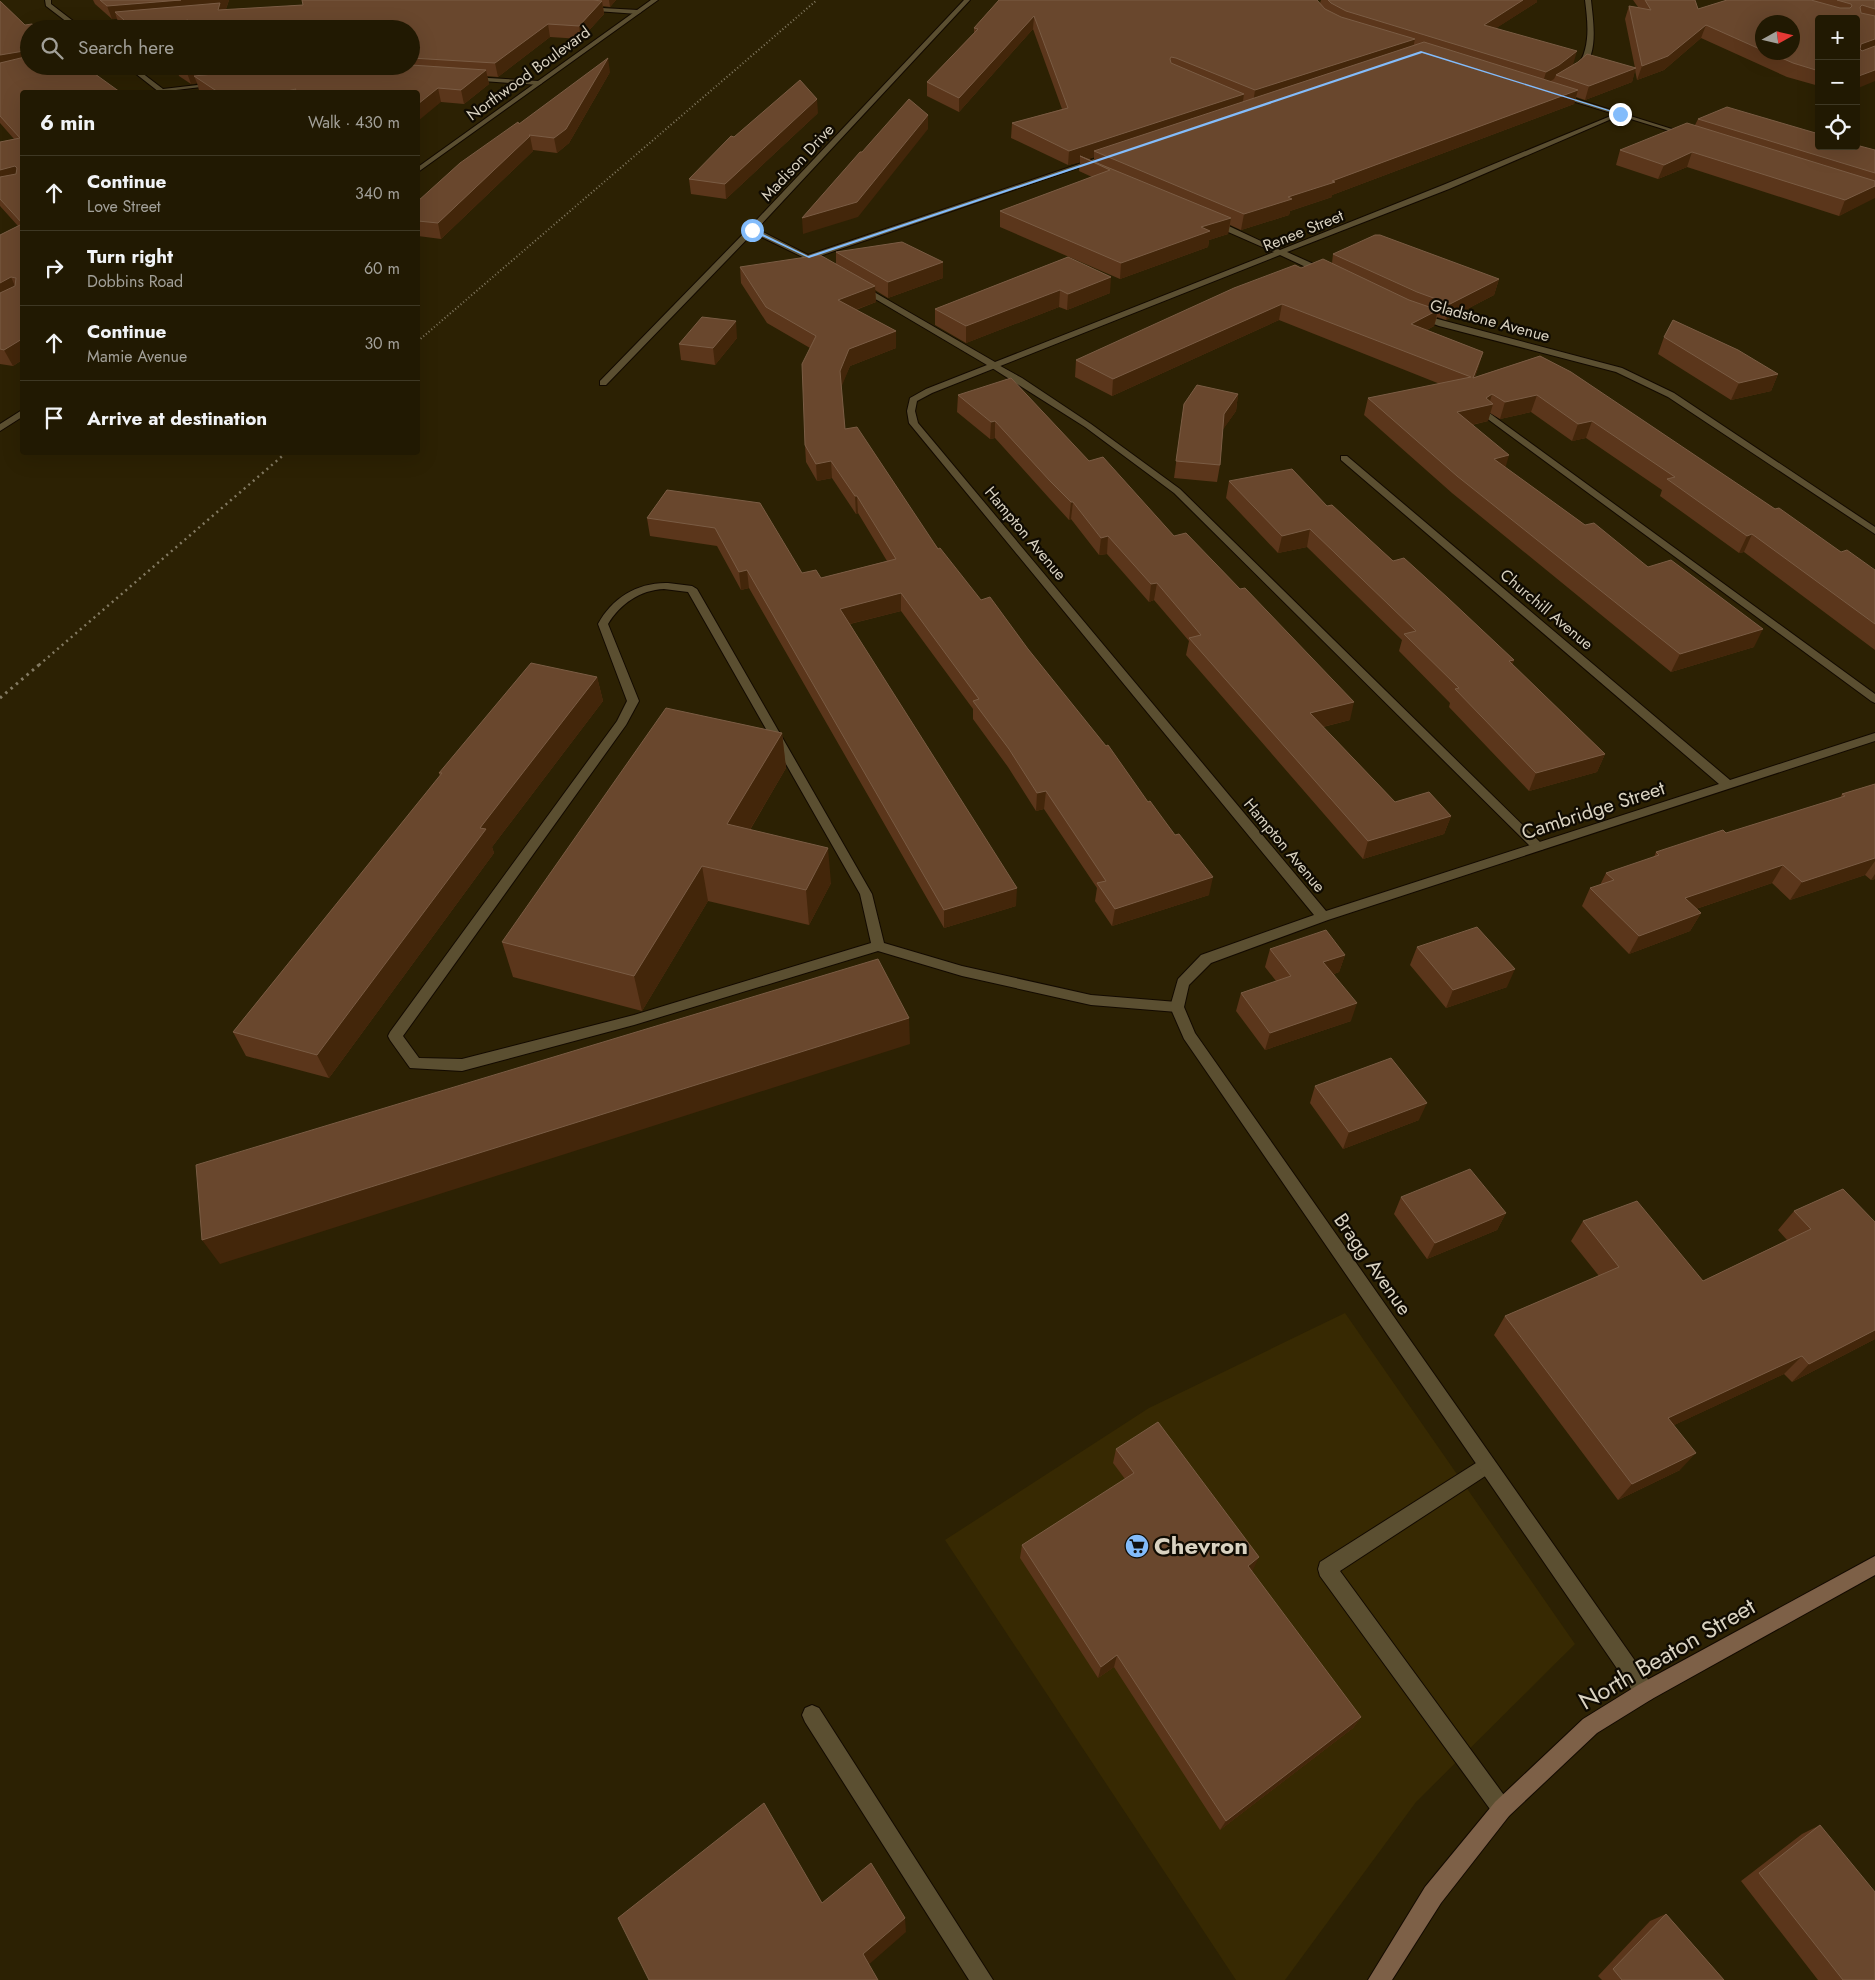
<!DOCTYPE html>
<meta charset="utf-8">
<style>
body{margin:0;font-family:Jost,sans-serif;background:#2d2611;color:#f1f3f6}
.controls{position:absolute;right:15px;top:15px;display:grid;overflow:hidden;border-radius:5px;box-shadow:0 5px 20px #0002}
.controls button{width:45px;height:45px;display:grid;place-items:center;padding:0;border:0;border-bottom:1px solid #3e3824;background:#211902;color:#f1f3f6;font:25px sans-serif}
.compass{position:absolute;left:1755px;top:15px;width:45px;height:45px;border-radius:50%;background:#211902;box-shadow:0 5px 20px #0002;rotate:82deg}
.stop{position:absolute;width:15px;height:15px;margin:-11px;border:4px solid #83bcfb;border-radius:50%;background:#fff}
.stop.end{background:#83bcfb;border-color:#fff;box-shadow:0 1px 5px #0008}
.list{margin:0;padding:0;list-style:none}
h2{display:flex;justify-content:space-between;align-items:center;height:65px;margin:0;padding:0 20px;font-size:21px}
h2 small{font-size:16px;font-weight:400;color:#a2a099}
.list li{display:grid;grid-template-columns:32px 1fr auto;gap:15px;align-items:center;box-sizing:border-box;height:75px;padding:0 20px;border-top:1px solid #3e3824}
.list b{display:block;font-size:19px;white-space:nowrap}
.list p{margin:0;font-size:16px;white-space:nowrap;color:#a2a099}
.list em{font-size:16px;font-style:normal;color:#a2a099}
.icon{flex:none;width:28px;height:28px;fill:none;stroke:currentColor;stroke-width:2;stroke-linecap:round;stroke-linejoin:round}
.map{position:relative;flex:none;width:1875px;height:1980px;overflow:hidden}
.search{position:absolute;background:#211902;box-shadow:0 5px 20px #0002;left:20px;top:20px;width:400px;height:55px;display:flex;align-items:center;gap:12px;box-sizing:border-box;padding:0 18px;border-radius:28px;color:#a2a099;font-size:19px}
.panel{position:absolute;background:#211902;box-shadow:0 5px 20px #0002;left:20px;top:90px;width:400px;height:365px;border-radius:5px}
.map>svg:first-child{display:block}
.built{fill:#372902}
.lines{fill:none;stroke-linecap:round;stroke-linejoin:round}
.service-casing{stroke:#130a00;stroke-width:2}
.minor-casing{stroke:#130a00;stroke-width:2}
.tertiary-casing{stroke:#130a00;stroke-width:2}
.secondary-casing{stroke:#130a00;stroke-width:2}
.service{fill:#5b4f31;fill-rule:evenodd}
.minor{fill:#5b4f31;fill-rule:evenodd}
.tertiary{fill:#5b4f31;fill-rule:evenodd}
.secondary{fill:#7d6047;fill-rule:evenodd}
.rail-far2{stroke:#837a62;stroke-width:2;stroke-dasharray:1 2.5;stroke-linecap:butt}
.rail-far1{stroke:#837a62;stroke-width:2.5;stroke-dasharray:2 4;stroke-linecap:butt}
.rail{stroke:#837a62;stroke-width:3;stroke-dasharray:2.5 4.5;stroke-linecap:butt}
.wall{fill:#5b361b;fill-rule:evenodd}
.shaded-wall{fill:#43260a}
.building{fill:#69472d;stroke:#7a5c44}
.route{fill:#83bcfb}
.labels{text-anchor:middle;stroke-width:4.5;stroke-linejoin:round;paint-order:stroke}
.far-street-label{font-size:16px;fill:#d9d2c1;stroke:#100b02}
.street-label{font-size:20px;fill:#d9d2c1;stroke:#100b02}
.near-poi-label{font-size:24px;font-weight:bold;fill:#d9d2c1;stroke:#100b02;text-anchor:start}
.near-street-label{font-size:24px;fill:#d9d2c1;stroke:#100b02}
</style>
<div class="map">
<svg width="1875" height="1980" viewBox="0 0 1875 1980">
<rect width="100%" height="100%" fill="#2c2103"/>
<path class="built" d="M1345,1313L1575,1644L1416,1802L1285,1980H1236L945,1540L1149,1408Z"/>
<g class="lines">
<g class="service-casing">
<path id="service" d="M995,363L1022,378L1091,424L1180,489L1542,844L1544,847L1542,850H1534L1174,493L1085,427L992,368L991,366Z
M1488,412L1875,694V703L1871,701L1485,417L1483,415Z
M668,583L692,586L697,589L872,894L884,943L962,966L1091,995L1177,1002L1182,1003L1184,1007L1182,1011L1177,1012L1091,1005L962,976L878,951L634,1025L462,1071L410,1068L390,1040L388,1036L390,1032L617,721L627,701L598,624C612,598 638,582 668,583ZM664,589L688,592L860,894L871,943L634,1015L462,1059L419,1058L403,1036L626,725L639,701L608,624C620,604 640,590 664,589Z
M1487,1456L1493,1459L1496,1465L1493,1471L1340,1571L1509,1802L1512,1809L1509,1816L1502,1819L1495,1816L1320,1576L1318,1569L1320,1562Z
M812,1705L819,1708L993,1980H969L805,1722L802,1715L805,1708Z"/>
</g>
<g class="minor-casing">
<path id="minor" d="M45,0H51V4L77,24L138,19L141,21L76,29L46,6Z
M964,0H970L757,229L808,255L1094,159H1098V161L814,258L819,261L815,263L753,233L606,385H600V381L749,228Z
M1585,0H1591C1593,20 1600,58 1579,71L1576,69C1591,48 1588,24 1585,0Z
M584,7L638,10L641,12L638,14L582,10Z
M126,66H133L163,89L215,83L218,85L159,92Z
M471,77L539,81L542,83L539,85L469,80L468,79Z
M1618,113L1623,114L1449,189L1287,252L1329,271V275H1323L1280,255L932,393L917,401L915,411L918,423L1326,911L1719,784L1341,460V456H1347L1730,780L1875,733V741L1328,920L1211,963L1189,985L1184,1007L1195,1033L1652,1685L1655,1692L1652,1699L1645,1702L1638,1699L1184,1039L1170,1007L1178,979L1201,955L1314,915L909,423L907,411L910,398L926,389L987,365L855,287L862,285L995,362L1274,252L1210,224V220H1216L1280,250L1443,185Z
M1415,313L1622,368L1674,393L1875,527V534L1668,397L1616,372L1439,326L1415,317Z"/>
</g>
<g class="tertiary-casing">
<path id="tertiary" d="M651,0H658L418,172V167Z
M1556,94H1560L1691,135L1686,136L1556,96Z
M22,410V417L0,431V424Z"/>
</g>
<g class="secondary-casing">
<path id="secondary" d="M1875,1556V1575L1652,1699L1597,1733L1509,1816L1441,1903L1392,1980H1368L1425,1887L1495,1802L1583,1719L1638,1685Z"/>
</g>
<use href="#service" class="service"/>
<use href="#minor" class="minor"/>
<use href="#tertiary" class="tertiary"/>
<use href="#secondary" class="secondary"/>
<path class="rail-far2" d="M418,341L817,0"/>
<path class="rail-far1" d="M39,665L287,452"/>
<path class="rail" d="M0,698L40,664"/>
</g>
<path class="wall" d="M93,0H229L226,9L223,10L303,5L302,0H616L610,7L603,6L604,14L581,39L550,37L498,77L487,76L489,84L464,104L441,102L418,92H203L199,90L197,83L191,84L179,76L176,66H411V29H123L120,25L117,19H112L95,4Z
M999,0L1320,3L1321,0H1537V2L1496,28L1573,65L1635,68L1625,19L1629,6L1638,7L1633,0H1695L1698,9L1727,0H1875V81L1819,19V86L1787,77L1701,38L1664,70L1637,80L1635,70L1632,82L1585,100L1576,97L1574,104L1332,195V197L1290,211L1289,215L1241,230L1230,225L1228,234L1209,240L1208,247L1120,279L1000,227V211L1092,177L1079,171L1080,162L1068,165L1011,138L1012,123L1062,109L1033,29L959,112L927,96V82L974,33V28ZM1762,22L1792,52H1762ZM1094,157V161L1088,159Z
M0,1L29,29V66L22,92V360L13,366L0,364V235L18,226L0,206V142L14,139L0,123Z
M610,72L569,143L557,153L533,150V151L441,239L418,236V201L519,124Z
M818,113L726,199L691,194L689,179Z
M1698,119L1875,150V197L1839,216L1687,167L1658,179L1616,165L1620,150L1695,125Z
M836,252L943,278L888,298L875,290L876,302L856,310L896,331V348L850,366L841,386L845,429L1209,895L1112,926L1095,901L1097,888L1044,809L1036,811L1008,767L973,719V709L901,611L850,624L1016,906L944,928L749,588L741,590L717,546L650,536L647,518L667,490L802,573L821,578L887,561L858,513L856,514L832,478L817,481L806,462L805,445L810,348L767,323L741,283L740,267L836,264Z
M1333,254L1499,279L1494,295L1446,320L1437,317L1434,326L1427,330L1483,352L1475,377L1540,356L1841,552L1875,570V650L1744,552L1739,553L1660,496L1662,490L1586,438L1572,441L1531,412L1500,419L1490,413L1488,421L1472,425L1505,467L1585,525L1648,567L1754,647L1671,672L1452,493L1364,415L1368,398L1440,384L1279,320L1112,396L1075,377L1076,360L1301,268L1332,263Z
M1068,257L1110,293L1067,310L1059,307L966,343L935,325V309Z
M1664,337L1778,374L1771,391L1731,400L1658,354Z
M737,338L715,365L681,360L679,344Z
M1238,394L1236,411L1223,429L1220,465L1217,482L1174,478L1184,404Z
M958,395L1089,461L1174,536L1350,720L1323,727L1395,802L1451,816L1444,834L1363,859L1186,655L1189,641L1154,600L1149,602L1107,554L1099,555L1071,519L1069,520L1049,498L995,438L990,439L957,412Z
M1229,481L1327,506L1514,660L1512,665L1605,754L1597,772L1529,791L1449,707L1450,703L1399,651L1402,640L1307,547L1278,553L1226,498Z
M597,677L603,701L492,847L494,853L329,1078L246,1056L233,1032L440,776L439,773Z
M782,733L786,768L750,830L831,883L809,925L708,901L642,1011L513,977L502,942Z
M1875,784V879L1871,880L1865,875L1790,900L1772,883L1696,909L1701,913L1690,931L1629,954L1582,906L1590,888L1600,885L1606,873L1654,857L1656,852L1726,833L1840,798L1842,794Z
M1417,947L1507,987L1446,1008L1410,965Z
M1270,949L1345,955L1339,972L1334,974L1351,1021L1265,1050L1236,1011L1241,993L1276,981L1265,967Z
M1315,1086L1419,1120L1343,1149L1310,1103Z
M1843,1189L1875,1339L1792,1382L1784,1374L1674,1425L1680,1470L1618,1500L1494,1335L1505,1316L1599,1276L1571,1241L1583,1221L1703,1281L1787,1240L1778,1230L1794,1211Z
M1401,1197L1506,1213L1497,1230L1427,1259L1394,1214Z
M1116,1449L1253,1570L1251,1571L1361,1717L1353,1728L1220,1830L1114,1667L1098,1678L1020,1558L1022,1545L1125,1479L1113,1463Z
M1820,1825L1875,1980H1818L1741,1881L1802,1834Z
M1666,1914L1724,1980H1602L1598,1976L1650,1921Z"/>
<path class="shaded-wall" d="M181,0H229L226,9L222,10L224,16L115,12L117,19H112L107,6Z
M609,0H616L610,7Z
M1523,0H1537V2L1481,38L1484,25Z
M602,1L604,14L581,39L579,26Z
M1034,16L1033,29L959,112V98Z
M188,20L191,29H140Z
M548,24L550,37L498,77L495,63Z
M1706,25L1701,38L1664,70L1637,80L1642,66Z
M1415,39L1412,53L1253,104L1255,90Z
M1875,39V49L1856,57L1861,44Z
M24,51L29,62L0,70V55Z
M1577,51L1573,65L1556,75L1554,79L1542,86L1546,72Z
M608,58L610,72L569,143L557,153L554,138Z
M223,66H317L194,76L197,83L191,84L186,70Z
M1636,68L1632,82L1585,100L1589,86Z
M486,70L489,84L464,104L461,90Z
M1875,70V81L1856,89V77Z
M438,88L441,102L418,121V104Z
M296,89L297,92H283Z
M1578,90L1574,104L1332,195V197L1290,211L1289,215L1241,230L1244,214Z
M1244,94L1242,108L1094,151V157L1087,159L1080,156V162L1068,165L1069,151Z
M817,99L818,113L726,199L725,184Z
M928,115V129L858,217L803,234L802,218Z
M530,136L533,151L441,239L438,223Z
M1692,152L1687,167L1658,179L1664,165Z
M15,166L22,181L0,186V170Z
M1875,186V198L1839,216L1845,200Z
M1231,218L1228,234L1209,240L1208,247L1120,279L1121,263L1201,227Z
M943,262V278L888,298V282Z
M11,277L18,293L0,304V283Z
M1111,277L1110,293L1067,310L1068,294Z
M1499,279L1494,295L1446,320L1450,304Z
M875,286L876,302L838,316V300Z
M1060,290L1059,307L966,343V326Z
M1282,304L1279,320L1112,396L1113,379Z
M1438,310L1434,326L1407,340L1411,324Z
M736,321L737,338L715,365L713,348Z
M896,331V348L850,366L841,388L840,371L849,349Z
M22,339V360L13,366L4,350Z
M1483,352L1478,369L1468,394L1473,378Z
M1778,374L1771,391L1731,400L1739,383Z
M1238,394L1236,411L1222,431L1224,414Z
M1492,394L1489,405L1493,404L1488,421L1452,429L1457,412L1486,398Z
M1537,395L1531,412L1500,419L1505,402Z
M995,421V438L990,439L991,422Z
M1592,421L1586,438L1572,441L1578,424Z
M1509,455L1504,473L1494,459Z
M831,461L832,478L817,481L816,464Z
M855,496H857L858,513L856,514Z
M1071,502H1073L1071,519L1069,520Z
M1310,529L1307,547L1278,553L1282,536Z
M1752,534L1744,552L1739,553L1747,536Z
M1108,536L1107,554L1099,555L1101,538Z
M747,570L749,588L741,590L739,572Z
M1157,583L1154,600L1149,602L1151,584Z
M901,593V611L841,626L840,609Z
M1763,629L1754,647L1671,672L1680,654Z
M1514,660L1507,678L1509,661Z
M597,677L603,701L492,847L494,853L329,1078L317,1055L480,828Z
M1354,702L1350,720L1306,731L1310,713Z
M782,733L786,768L732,860L727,824Z
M1605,754L1597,772L1529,791L1536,773Z
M1046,791L1044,809L1036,811L1037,793Z
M1451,816L1444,834L1363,859L1368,841Z
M828,848L831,883L809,925L806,890Z
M1875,858V861L1865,875L1790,900L1802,882Z
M1783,865L1772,883L1675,916L1685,898Z
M702,866L708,901L642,1011L634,976Z
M1875,874V879L1871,880Z
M1213,877L1209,895L1112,926L1115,909Z
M1017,888L1016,906L944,928V910Z
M1701,913L1690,931L1629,954L1639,936Z
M1345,955L1339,972L1318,980L1323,962Z
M1515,969L1507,987L1446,1008L1453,990Z
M1357,1003L1351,1021L1265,1050L1270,1033Z
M909,1018L910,1044L220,1264L202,1240Z
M1427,1103L1419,1120L1343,1149L1349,1132Z
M1506,1213L1497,1230L1427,1259L1435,1243Z
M1875,1330V1339L1792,1382L1809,1364Z
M1802,1356L1784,1374L1653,1435L1668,1418Z
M1696,1453L1680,1470L1618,1500L1632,1484Z
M1259,1557L1253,1570L1242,1578L1248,1566Z
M1117,1655L1114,1667L1098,1678L1101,1667Z
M1361,1717L1353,1728L1220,1830L1226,1821Z
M905,1918L906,1932L866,1967L863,1954Z"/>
<path class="building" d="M100,0H181L107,6Z
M302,0H593L602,1L579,26L548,24L495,63L411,58V29H185L188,20L140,29H134L115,12L220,3L218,10L303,5Z
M999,0H1317L1325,9L1341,17L1415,39L1255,90L1176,58L1171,57L1170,59L1171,63L1244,94L1069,151L1012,123L1068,108L1034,16L959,98L927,82L978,29L974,28Z
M1328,0H1523L1484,25L1577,51L1559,65L1546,72L1346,11L1331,3Z
M1645,0H1695L1698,9L1727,0H1811L1840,8H1850L1852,6L1851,4L1837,0H1875V9L1862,5L1860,7L1861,13L1875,16V39L1861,44L1860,49L1862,51L1875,46V70L1856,77V19H1819V71L1793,63L1768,52H1792V22H1762V50L1706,25L1668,56L1642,66L1629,6L1651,10Z
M0,1L25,25L32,24L39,29H29V51H24L0,55Z
M1424,42L1578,90L1332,181L1335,182L1288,197L1292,199L1244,214L1094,151Z
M1587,54L1636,68L1589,86L1556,75L1578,62Z
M29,56V66H84L120,92H22V223L0,199V177L16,174L17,168L15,166L0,170V142L20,138L0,116V63Z
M608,58L566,129L554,138L529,135L530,136L438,223L418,221V201L460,163L518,122L519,124Z
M411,65L486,70L461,90L438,88L418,104V92H294L296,89L283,92H218L194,76L292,66H411Z
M180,66H223L186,70Z
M800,80L817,99L725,184L689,179L731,136L734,137Z
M909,99L928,115L857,202L802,218L860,152H862Z
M1727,107L1819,134V146H1856V145L1875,150V173L1698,119Z
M1687,123L1875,181V186L1845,200L1692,152L1664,165L1620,150Z
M1080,156L1231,218L1201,227L1210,231L1121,263L1000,211L1110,170Z
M22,224V339L4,350L0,349V293L15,286L16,278L11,277L0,283V235Z
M1375,235H1380L1499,279L1450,304L1417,292L1333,254Z
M902,242L943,262L888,282L836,252Z
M820,255L875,286L838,300L896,331L849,349L840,371L845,429L857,427L938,549L940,548L981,600L990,597L1028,649L1106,746L1108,745L1148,802L1150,801L1175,835L1179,834L1213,877L1115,909L1097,883L1106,881L1046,791L1037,793L1009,749L973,701L979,699L901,593L840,609L1017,888L944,910L747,570L739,572L715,528L647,518L667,490L760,503L802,573L816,570L821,578L896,559L857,496H855L831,461L816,464L805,445L802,364L816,336L766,307L740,267Z
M1068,257L1111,277L1068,294L1060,290L966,326L935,309Z
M1323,259L1409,300L1438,310L1411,324L1483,352L1473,378L1540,356L1571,372L1775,509L1779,508L1841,552L1847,550L1875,570V624L1752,534L1747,536L1667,479L1675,477L1592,421L1578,424L1537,395L1505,402L1492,394L1486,398L1493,404L1457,412L1509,455L1494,459L1585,525L1594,523L1648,567L1671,560L1763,629L1680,654L1457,476L1368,398L1471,377L1282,304L1113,379L1076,360L1234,288L1295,265L1301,268Z
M702,317L736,321L713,348L679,344Z
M1673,320L1738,350L1778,374L1739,383L1664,337Z
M1011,378L1089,461L1103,457L1174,536L1186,533L1240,589L1245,588L1354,702L1310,713L1395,802L1429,792L1451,816L1368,841L1189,638L1201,635L1157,583L1151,584L1108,536L1101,538L1073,502H1071L1050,481L995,421L991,422L958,395Z
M1197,385L1238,394L1224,414L1220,465L1176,461L1184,404Z
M1292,469L1327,506L1332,505L1393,561L1404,558L1448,598L1514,660L1509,661L1605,754L1536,773L1455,689L1459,688L1404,634L1416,631L1310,529L1282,536L1229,481Z
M531,663L597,677L480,828L486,829L317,1055L233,1032L442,773H439Z
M666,708L782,733L727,824L828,848L806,890L702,866L634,976L502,942Z
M1875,784V858L1802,882L1783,865L1685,898L1701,913L1639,936L1590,888L1614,880L1606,873L1659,855L1656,852L1723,830L1726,833L1845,796L1842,794Z
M1477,927L1515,969L1453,990L1417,947Z
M1326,930L1345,955L1323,962L1357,1003L1270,1033L1241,993L1291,976L1270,949Z
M878,959L909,1018L202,1240L196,1165Z
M1391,1058L1427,1103L1349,1132L1315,1086Z
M1470,1169L1506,1213L1435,1243L1401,1197Z
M1843,1189L1875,1222V1330L1809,1364L1802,1356L1668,1418L1696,1453L1632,1484L1505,1316L1619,1267L1583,1221L1637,1201L1703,1281L1811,1229L1794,1211Z
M1158,1422L1259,1557L1248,1566L1361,1717L1226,1821L1117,1655L1101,1667L1022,1545L1134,1473L1116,1449Z
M764,1803L822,1903L871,1863L905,1918L863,1954L878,1980H649L618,1918Z
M1820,1825L1875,1892V1980H1843L1759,1873Z
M1666,1914L1724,1980H1622L1613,1969Z"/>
<path class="route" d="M1421,51L1622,114H1618L1422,53L809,258L749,230L753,229L808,256Z"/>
<defs>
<g id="supermarket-disc" transform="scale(1.25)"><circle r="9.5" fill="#83bcfb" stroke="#100b02"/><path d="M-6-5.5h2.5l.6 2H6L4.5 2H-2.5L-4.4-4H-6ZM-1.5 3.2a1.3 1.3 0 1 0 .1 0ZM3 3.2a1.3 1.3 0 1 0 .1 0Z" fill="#111"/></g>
</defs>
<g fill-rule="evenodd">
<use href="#supermarket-disc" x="1137" y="1546"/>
</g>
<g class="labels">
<g class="far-street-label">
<text transform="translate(528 73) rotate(-36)" y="6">Northwood Boulevard</text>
<text transform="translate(797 162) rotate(-47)" y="6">Madison Drive</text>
<text transform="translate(1303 230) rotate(-22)" y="6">Renee Street</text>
<text transform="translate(1490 320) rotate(15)" y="6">Gladstone Avenue</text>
<text transform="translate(1026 533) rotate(50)" y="6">Hampton Avenue</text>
<text transform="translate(1547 609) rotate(40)" y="6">Churchill Avenue</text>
<text transform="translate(1285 845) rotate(50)" y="6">Hampton Avenue</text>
</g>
<g class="street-label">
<text transform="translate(1593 810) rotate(-18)" y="7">Cambridge Street</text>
<text transform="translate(1373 1264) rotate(55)" y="7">Bragg Avenue</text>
</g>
<g class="near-poi-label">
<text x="1154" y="1554">Chevron</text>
</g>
<g class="near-street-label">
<text transform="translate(1667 1654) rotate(-30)" y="8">North Beaton Street</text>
</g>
</g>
</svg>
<div class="controls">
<button>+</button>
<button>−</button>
<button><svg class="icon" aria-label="locate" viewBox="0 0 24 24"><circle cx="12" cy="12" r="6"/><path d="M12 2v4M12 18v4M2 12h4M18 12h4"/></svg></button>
</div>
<svg class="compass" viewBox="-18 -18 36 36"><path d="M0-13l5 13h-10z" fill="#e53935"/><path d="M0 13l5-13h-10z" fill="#a2a099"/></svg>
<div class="stop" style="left:752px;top:230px"></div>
<div class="stop end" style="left:1620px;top:114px"></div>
<div class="search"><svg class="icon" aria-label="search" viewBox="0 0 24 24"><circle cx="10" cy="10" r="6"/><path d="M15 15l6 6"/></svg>Search here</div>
<section class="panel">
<h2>6 min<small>Walk · 430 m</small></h2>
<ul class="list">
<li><svg class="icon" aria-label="ahead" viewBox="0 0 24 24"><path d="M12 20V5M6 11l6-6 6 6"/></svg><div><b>Continue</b><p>Love Street</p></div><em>340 m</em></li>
<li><svg class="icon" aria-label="right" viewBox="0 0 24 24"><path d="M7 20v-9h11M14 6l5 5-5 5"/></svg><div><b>Turn right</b><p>Dobbins Road</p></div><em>60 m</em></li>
<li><svg class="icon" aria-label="ahead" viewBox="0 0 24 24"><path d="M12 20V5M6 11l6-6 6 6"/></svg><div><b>Continue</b><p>Mamie Avenue</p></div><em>30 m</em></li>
<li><svg class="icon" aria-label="arrive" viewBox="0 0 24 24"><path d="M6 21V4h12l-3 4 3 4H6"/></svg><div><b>Arrive at destination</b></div></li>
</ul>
</section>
</div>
